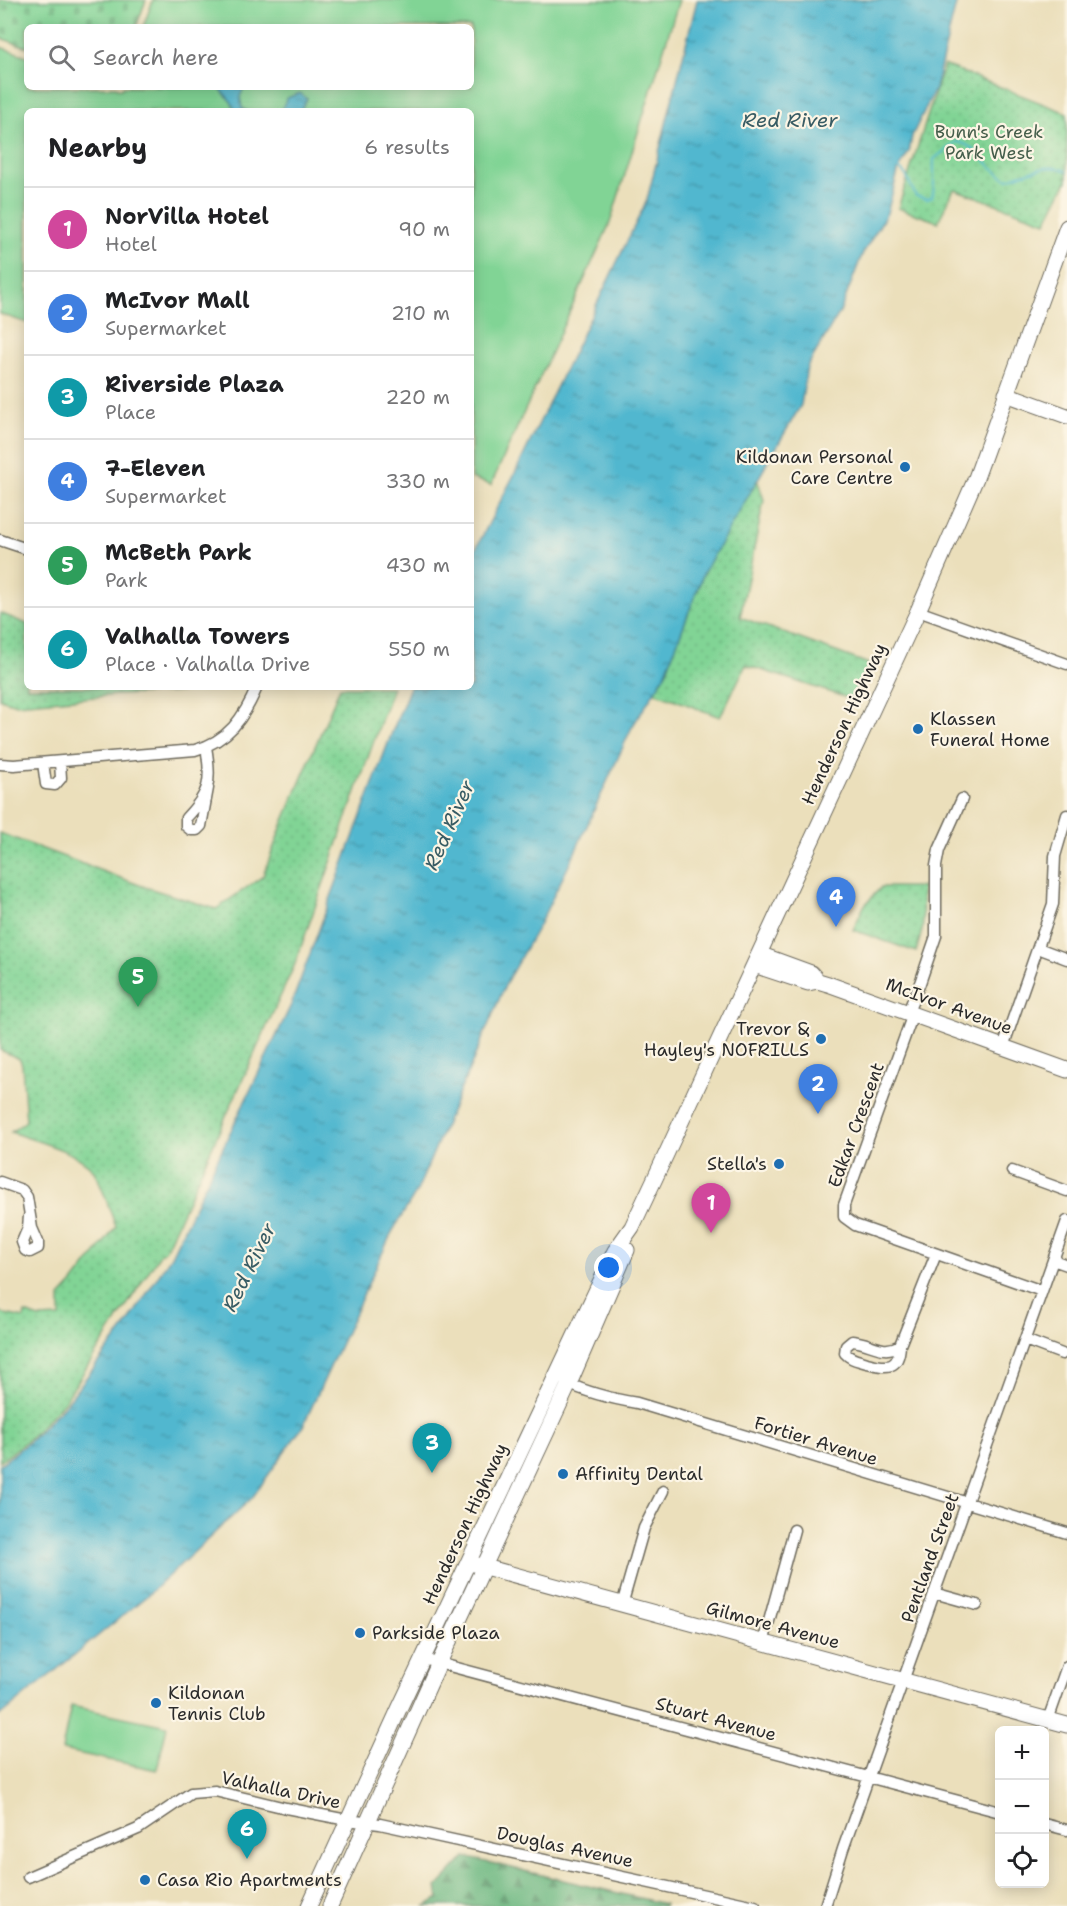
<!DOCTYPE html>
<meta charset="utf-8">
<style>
body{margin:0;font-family:"Shantell Sans",sans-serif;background:#f6f6f6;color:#202124}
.controls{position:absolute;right:18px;bottom:18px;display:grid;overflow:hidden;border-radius:9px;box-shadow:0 3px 15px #0003}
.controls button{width:54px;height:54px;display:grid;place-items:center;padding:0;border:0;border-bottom:2px solid #e0e0e0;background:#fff;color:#202124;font:30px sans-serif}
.you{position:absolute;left:609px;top:1268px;width:21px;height:21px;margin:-15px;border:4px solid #fff;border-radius:50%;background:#1a73e8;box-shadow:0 0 0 9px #1a73e833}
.badge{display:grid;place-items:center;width:39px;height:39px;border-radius:50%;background:#1f6fb2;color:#fff;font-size:20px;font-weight:700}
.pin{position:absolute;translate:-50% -50px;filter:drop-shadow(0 2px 3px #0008)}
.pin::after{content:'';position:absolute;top:32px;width:21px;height:18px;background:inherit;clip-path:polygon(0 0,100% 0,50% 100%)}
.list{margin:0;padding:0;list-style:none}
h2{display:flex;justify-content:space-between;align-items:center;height:78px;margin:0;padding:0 24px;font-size:26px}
h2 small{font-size:20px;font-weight:400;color:#757577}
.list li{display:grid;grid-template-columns:39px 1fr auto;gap:18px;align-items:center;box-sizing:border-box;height:84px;padding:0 24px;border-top:2px solid #e0e0e0}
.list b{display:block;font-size:22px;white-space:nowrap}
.list p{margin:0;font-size:20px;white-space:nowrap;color:#757577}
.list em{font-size:20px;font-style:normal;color:#757577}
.icon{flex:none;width:33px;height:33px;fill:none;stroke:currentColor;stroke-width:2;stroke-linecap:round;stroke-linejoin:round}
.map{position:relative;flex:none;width:1067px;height:1906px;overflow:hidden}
.search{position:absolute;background:#fff;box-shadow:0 3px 15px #0003;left:24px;top:24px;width:450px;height:66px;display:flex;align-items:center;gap:15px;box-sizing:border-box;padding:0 21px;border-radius:9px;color:#757577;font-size:22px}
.panel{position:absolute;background:#fff;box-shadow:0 3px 15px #0003;left:24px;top:108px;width:450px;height:582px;border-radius:9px}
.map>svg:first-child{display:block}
.green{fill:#81d495;stroke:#568060;stroke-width:1.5}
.forest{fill:url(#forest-firs);stroke:#4a7054;stroke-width:1.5}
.cemetery{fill:url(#cemetery-stones);stroke:#568060;stroke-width:1.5}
.park{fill:url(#park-dots);stroke:#568060;stroke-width:1.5}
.water{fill:url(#water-ripples);stroke:#3e717d;stroke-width:1.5}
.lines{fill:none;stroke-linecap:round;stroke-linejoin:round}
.stream{stroke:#51b7cf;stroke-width:2}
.street-casing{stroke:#6e6a5d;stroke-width:13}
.secondary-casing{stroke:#6e6a5d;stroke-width:17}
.street{stroke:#fff;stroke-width:10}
.secondary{stroke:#fff;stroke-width:15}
.poi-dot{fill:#1f6fb2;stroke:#fcf5e5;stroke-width:2}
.labels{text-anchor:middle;stroke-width:4.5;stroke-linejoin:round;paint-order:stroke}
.park-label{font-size:18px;fill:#455e4b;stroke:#fcf5e5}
.poi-label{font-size:18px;fill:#2b2b2b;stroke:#fcf5e5;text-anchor:start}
.street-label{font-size:18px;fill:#2b2b2b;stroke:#fcf5e5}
.water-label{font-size:20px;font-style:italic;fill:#385c64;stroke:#fcf5e5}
</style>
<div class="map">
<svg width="1067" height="1906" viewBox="0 0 1067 1906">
<defs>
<pattern id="forest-firs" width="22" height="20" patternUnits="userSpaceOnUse" patternTransform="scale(1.5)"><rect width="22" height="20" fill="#68b67e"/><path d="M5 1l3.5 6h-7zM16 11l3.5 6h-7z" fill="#569467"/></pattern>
<pattern id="cemetery-stones" width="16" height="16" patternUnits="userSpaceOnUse" patternTransform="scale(1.5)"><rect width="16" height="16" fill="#81d495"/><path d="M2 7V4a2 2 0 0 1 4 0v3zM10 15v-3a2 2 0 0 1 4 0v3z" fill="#70b681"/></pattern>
<pattern id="park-dots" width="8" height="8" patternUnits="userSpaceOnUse" patternTransform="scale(1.5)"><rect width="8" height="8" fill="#81d495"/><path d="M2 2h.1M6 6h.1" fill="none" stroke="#70b681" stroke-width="1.8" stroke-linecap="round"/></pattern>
<pattern id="water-ripples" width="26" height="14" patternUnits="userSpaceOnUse" patternTransform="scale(1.5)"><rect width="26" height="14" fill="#51b7cf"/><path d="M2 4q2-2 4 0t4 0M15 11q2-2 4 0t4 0" fill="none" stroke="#4395a8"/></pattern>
</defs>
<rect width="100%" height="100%" fill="#fcf5e5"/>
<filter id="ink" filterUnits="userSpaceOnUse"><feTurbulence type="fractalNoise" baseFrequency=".0167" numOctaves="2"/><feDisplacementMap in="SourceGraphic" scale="12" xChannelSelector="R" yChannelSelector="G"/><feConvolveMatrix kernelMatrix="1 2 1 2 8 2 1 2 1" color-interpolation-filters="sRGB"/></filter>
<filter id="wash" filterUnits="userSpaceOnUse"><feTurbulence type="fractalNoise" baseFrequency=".008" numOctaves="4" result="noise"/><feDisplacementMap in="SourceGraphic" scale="24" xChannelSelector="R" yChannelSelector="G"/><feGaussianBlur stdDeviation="1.35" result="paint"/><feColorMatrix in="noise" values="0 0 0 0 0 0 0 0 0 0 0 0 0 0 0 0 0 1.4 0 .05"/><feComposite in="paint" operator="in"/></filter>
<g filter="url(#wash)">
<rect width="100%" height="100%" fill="#ebdfbb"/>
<path class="green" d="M153,0H679L610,223L491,485L471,478V111H27V323L0,314V47L27,56V87H116L121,89L122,87H471V27H143Z
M71,1706L167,1726L157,1770L62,1750Z"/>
<path class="forest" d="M465,1857L665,1904L664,1906H426L439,1898L437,1887Z"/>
<path class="cemetery" d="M0,0H146L136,27H27V47L0,38Z"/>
<path class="park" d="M944,65L1067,113V181L1046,222L954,189L938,222L898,208Z
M757,479L764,500L740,617L869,664L851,699L746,665L720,717L654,692L665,675L704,572Z
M0,613L27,624V687H189L182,692L117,695L16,704L0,699Z
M340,687H393L295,964L165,1251L160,1254L65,1401L30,1438L0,1462V1313L24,1318L25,1313L40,1318L60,1317V1297L73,1283L116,1227C110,1212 101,1181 93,1170C78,1151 34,1141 11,1132L26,1121L22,1065L20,1059L0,1050V833L145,887L216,909L263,876L282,825Z
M881,887H922L923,927L916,952L853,930L864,906Z"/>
<path class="water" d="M697,0H957L935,89L912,136L909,152L899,168L887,213L862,255L840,312L807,367L801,405L704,572L665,675L632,727L570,863L539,925L507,981L417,1191L392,1232L303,1426L252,1498L149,1594L0,1716V1465L31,1440L66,1404L128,1323L171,1256L291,1005L391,735L410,687H471V558L516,471L647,200Z
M219,87H244L240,97L242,108L247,111H235L232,103Z
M300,93L307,99L300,111H281L287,98Z"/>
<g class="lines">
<path class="stream" d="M899,168L905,174L916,196L927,199L932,197C936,184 933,173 934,159L956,142C977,143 988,171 1008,179C1025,173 1050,162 1066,171"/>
</g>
</g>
<g filter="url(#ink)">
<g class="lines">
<g class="street-casing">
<path id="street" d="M0,540L27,549
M918,611L1067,664
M206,747C212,781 210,793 186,818V826L191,830H197L201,826L208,788
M43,763L46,784L55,785L61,778L60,762
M0,764L14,765L195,750C228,741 244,718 257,687
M1038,948L1067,959
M908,1012L920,983L936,936V866L939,850L962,799
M913,1014L844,1205V1217L855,1225L1042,1291
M1003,1047L1053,904L1055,856L1067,815
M1012,1171L1067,1191
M0,1182L22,1190L27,1197L32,1228L38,1242V1248L30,1252L25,1250L22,1242L28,1228L29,1216
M1053,1260L1067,1265
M1025,1340L1062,1354
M900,1345C882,1356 871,1342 852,1341L846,1346L845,1353C851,1360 858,1360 867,1363C887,1368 899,1370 900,1345L936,1254
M565,1382C588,1393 613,1399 637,1403L1067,1533
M934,1593L977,1605
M622,1605L644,1528L663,1491
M763,1643L794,1530
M423,1659L1000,1812
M1048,1720L1067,1666
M1044,1824L1067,1830
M28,1877L138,1829L191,1793L215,1791L286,1808L347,1820L380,1824L755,1906
M825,1906L843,1849L1067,1221"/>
</g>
<g class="secondary-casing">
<path id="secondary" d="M1006,394L1067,416
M759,954L811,973L818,981
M754,965L808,983L818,981L828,984L1067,1070
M474,1564L1067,1725
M309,1906L399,1709L615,1251L632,1227L656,1176L918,611L976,478L1067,227
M330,1906L439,1663L569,1384L627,1250"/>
</g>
<use href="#street" class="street"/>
<use href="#secondary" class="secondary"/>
</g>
</g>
<g class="poi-dot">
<circle cx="905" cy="467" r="6"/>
<circle cx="918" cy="729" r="6"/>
<circle cx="821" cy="1039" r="6"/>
<circle cx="779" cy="1164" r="6"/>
<circle cx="563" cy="1474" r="6"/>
<circle cx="360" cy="1633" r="6"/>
<circle cx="156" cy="1703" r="6"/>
<circle cx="145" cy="1880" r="6"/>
</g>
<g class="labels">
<g class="park-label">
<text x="989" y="138">Bunn's Creek<tspan x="989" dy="21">Park West</tspan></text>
</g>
<g class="poi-label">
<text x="893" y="463" text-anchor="end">Kildonan Personal<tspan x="893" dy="21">Care Centre</tspan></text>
<text x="930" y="725">Klassen<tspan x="930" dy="21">Funeral Home</tspan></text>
<text x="809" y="1035" text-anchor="end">Trevor &amp;<tspan x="809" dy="21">Hayley's NOFRILLS</tspan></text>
<text x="767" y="1170" text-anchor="end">Stella's</text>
<text x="575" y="1480">Affinity Dental</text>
<text x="372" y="1639">Parkside Plaza</text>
<text x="168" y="1699">Kildonan<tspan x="168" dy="21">Tennis Club</tspan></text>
<text x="157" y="1886">Casa Rio Apartments</text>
</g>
<g class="street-label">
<text transform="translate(844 724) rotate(-65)" y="6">Henderson Highway</text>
<text transform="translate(949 1006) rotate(20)" y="6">McIvor Avenue</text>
<text transform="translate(856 1125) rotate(-70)" y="6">Edkar Crescent</text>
<text transform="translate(816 1441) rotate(17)" y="6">Fortier Avenue</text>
<text transform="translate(465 1524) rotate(-65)" y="6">Henderson Highway</text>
<text transform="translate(930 1558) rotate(-70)" y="6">Pentland Street</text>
<text transform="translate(773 1625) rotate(15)" y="6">Gilmore Avenue</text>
<text transform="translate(716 1719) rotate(15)" y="6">Stuart Avenue</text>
<text transform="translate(281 1790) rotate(12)" y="6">Valhalla Drive</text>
<text transform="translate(565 1847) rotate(12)" y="6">Douglas Avenue</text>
</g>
<g class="water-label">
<text x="790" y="127">Red River</text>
<text transform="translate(449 825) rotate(-66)" y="7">Red River</text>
<text transform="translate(249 1267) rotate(-64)" y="7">Red River</text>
</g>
</g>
</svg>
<div class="controls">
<button>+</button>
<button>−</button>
<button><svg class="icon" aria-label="locate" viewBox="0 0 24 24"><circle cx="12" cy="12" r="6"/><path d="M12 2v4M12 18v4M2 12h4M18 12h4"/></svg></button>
</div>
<div class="you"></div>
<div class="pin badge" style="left:711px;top:1233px;background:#d1479c">1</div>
<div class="pin badge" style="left:818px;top:1114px;background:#3f7fe0">2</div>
<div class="pin badge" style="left:432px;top:1473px;background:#0f9aa8">3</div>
<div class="pin badge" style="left:836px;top:927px;background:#3f7fe0">4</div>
<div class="pin badge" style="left:138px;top:1007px;background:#2e9e5b">5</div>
<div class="pin badge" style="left:247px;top:1859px;background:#0f9aa8">6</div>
<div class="search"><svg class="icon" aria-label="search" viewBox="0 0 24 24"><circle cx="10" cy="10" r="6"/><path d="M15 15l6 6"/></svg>Search here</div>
<section class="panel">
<h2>Nearby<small>6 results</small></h2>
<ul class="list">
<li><span class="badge" style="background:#d1479c">1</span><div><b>NorVilla Hotel</b><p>Hotel</p></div><em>90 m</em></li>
<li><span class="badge" style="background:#3f7fe0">2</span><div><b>McIvor Mall</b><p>Supermarket</p></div><em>210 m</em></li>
<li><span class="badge" style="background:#0f9aa8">3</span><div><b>Riverside Plaza</b><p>Place</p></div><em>220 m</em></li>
<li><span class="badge" style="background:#3f7fe0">4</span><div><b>7-Eleven</b><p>Supermarket</p></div><em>330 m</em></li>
<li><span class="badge" style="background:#2e9e5b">5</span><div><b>McBeth Park</b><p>Park</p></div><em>430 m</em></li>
<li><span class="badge" style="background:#0f9aa8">6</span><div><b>Valhalla Towers</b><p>Place · Valhalla Drive</p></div><em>550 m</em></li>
</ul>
</section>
</div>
